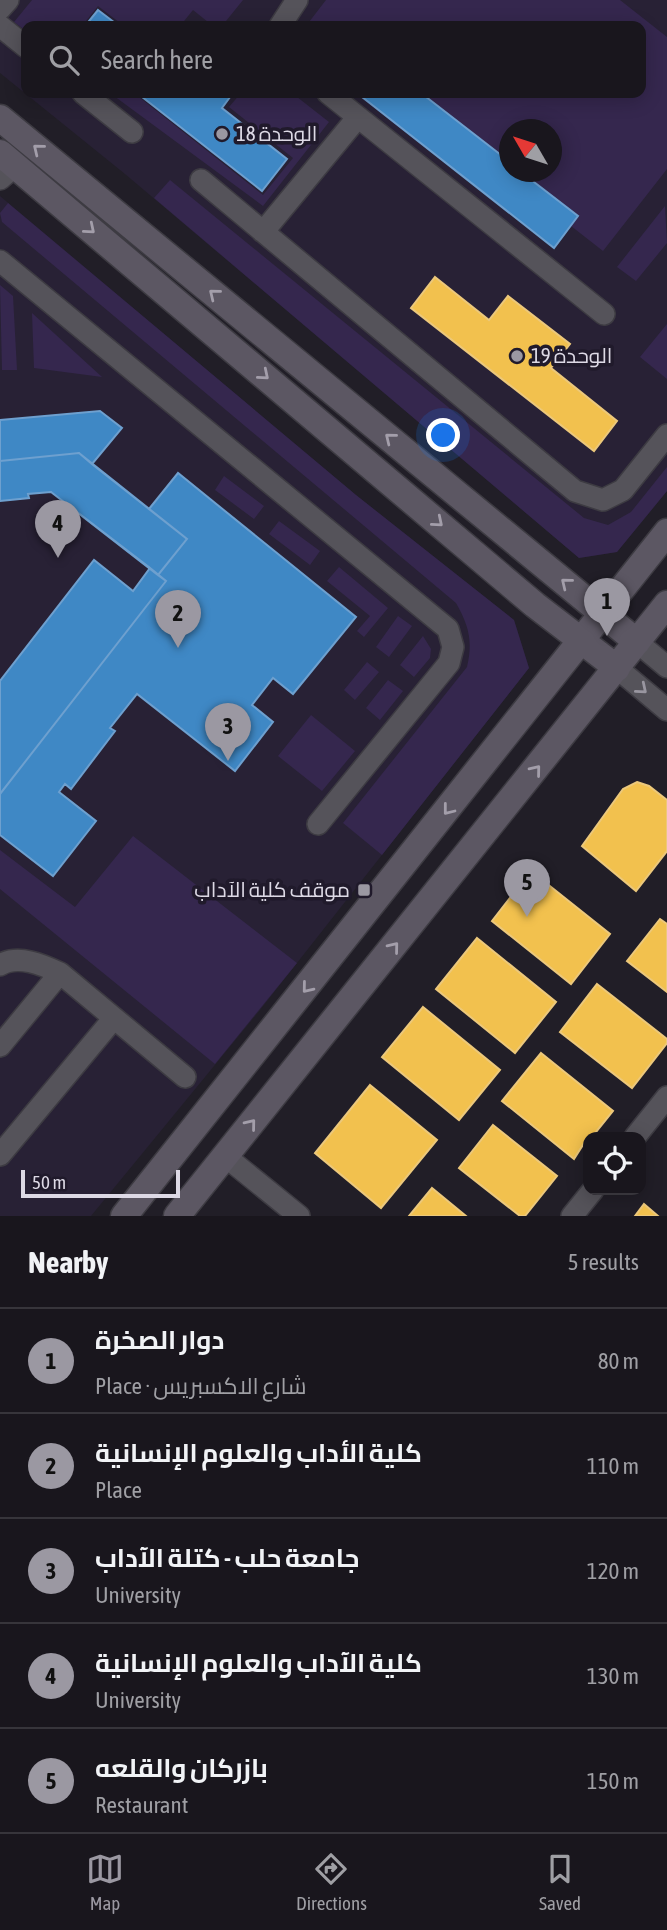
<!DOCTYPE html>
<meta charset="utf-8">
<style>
body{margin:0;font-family:"Asap Condensed",Cairo,sans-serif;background:#221f26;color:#f1f3f6}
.controls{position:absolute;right:21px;bottom:21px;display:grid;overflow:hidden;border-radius:14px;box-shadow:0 4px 18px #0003}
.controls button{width:63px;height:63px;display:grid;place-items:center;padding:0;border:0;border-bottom:2px solid #37353b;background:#19161d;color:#f1f3f6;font:35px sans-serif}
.compass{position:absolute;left:499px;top:119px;width:63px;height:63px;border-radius:50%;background:#19161d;box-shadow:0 4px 18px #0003;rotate:309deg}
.scale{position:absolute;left:21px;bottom:18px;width:159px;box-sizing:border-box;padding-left:7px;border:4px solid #ddd9e5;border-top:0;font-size:19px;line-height:24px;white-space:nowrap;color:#ddd9e5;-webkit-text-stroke:5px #201a2b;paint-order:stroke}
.you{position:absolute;left:444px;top:436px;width:24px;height:24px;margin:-18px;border:5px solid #fff;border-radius:50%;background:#1a73e8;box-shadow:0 0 0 10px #1a73e833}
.badge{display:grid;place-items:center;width:46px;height:46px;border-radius:50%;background:#9b98a2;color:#111;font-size:23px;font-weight:700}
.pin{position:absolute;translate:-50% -58px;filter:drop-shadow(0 2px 4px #0008)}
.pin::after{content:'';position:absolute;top:37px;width:24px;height:21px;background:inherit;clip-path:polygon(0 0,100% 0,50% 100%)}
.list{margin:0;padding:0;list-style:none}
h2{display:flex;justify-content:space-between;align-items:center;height:91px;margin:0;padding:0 28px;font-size:30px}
h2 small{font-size:23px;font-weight:400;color:#9f9fa4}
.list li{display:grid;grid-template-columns:46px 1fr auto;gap:21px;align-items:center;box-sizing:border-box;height:105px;padding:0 28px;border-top:2px solid #37353b}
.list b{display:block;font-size:26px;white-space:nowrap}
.list p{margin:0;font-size:23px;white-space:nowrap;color:#9f9fa4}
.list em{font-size:23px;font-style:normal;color:#9f9fa4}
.icon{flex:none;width:38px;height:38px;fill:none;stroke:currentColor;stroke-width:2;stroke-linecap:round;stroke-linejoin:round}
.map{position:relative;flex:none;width:667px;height:1216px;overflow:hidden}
.search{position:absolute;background:#19161d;box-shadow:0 4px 18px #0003;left:21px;right:21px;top:21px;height:77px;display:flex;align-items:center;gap:18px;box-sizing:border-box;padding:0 24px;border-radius:14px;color:#9f9fa4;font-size:26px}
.sheet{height:616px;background:#19161d}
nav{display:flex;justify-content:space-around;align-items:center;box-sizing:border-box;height:98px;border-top:2px solid #37353b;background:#19161d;font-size:19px;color:#9f9fa4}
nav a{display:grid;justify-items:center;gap:4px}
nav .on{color:#9b98a2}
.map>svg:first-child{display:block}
.built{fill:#282135;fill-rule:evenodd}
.green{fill:#35274e;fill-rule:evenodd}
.homes{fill:#f2c14e;stroke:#ecc87b;stroke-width:2}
.schools{fill:#3f88c5;stroke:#6ea0cf;stroke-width:2}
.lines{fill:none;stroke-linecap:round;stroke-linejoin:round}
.minor-casing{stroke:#3d3b42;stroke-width:24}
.major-casing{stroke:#3d3b42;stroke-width:29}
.minor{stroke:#55535a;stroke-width:21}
.major{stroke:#5c5763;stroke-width:26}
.oneway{stroke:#a39eaa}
.oneway2{stroke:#9996a0}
.poi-dot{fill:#9b98a2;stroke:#201a2b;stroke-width:2.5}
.labels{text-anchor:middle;stroke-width:7;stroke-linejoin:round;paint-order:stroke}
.poi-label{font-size:21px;fill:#ddd9e5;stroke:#201a2b;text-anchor:start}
</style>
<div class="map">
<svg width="667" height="1216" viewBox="0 0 667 1216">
<rect width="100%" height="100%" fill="#211e27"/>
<path class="built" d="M0,0H667V491L617,552L579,558L125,174L0,73ZM26,26H641V93H26ZM510,130H552V172H510Z
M0,196L356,495L514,620L529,668L260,1010L91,1216H0Z"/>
<path class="green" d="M32,0H243L222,26H213L193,10L180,26H124L98,6L82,26H26V31L14,22Z
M326,0H620L667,37V169L603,251L571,226L554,248L355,93H641V26H306ZM510,130H552V172H510Z
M110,93H134L263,195L293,158L229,107L241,93H292L329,122L263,206Z
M170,180L584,518L608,525L631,512L667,467V491L617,552L579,558L154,198Z
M8,203L356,495L514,620L529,668L382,855L343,823L467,667C473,641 469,626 456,603L2,222L0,213Z
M665,206L667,243L636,281L617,267Z
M0,285L13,296L17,370H2Z
M32,313L102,377L34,368Z
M667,324V379L640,357Z
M224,476L264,506L254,519L215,490Z
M279,521L320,551L310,565L269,534Z
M339,567L388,608L364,637L357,631L370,616L327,581Z
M398,616L412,626L389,657L376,647Z
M423,636L431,649L430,658L414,677L400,665Z
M367,662L379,672L355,700L344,690Z
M388,680L403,691L380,720L366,708Z
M311,715L355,751L322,791L278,756Z
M133,836L297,963L215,1064L0,889V850L75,907Z"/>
<path class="homes" d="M435,277L489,320L508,296L570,344L551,368L617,421L594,451L411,308Z
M637,782L649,786L667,800V851L636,891L582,846L623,789Z
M531,871L610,934L571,984L492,921Z
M660,919L667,924V992L627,961Z
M477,938L556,1002L515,1053L436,989Z
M597,984L667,1039V1043L632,1088L560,1032Z
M423,1007L500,1070L459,1120L382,1057Z
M541,1053L613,1111L592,1137H588L574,1159L502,1101Z
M370,1085L437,1140L381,1208L315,1153Z
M493,1125L557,1176L525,1216H520L459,1168Z
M432,1188L466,1216H409Z
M644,1204L658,1216H635Z"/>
<path class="schools" d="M98,10L119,26H85Z
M137,93H233L222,108L287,159L262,191Z
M357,93H421L510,162V172H521L578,216L554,248Z
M100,411L122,428L92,464L149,509L178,473L356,617L293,694L273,678L252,705L273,722L235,771L137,694L110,728L115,731L71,789L65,784L59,792L96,821L53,876L0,835V681L94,560L133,591L150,568L51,492L28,494L29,498L0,501V420Z
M100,411L122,428L92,464L79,453L0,461V420Z
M79,453L187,539L158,575L51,492L28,494L29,498L0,501V461Z
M178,473L356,617L293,694L273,678L252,705L273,722L235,771L137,694L110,728L115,731L71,789L65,784L59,792L96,821L53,876L0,835V794L166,581L158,575L187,539L149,509Z
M94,560L133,591L150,568L166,581L0,794V681Z"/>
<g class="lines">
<g class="minor-casing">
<path id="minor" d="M0,9L8,0
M0,26L26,47
M280,26L297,0
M83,93L132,132
M328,93L604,314
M0,179L15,166
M201,180L575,491L603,500L623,490L667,435
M263,232L358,117
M0,261L448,629L453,647L449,663L318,824
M637,642L667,667
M617,668L667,710
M0,965C18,954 43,965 60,973L185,1077
M0,1046L60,973
M635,1137L667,1097
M0,1155L114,1018
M225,1156L299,1216
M572,1216L593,1190"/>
</g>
<g class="major-casing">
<path id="major" d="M0,118L637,642
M0,153L535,605L617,668
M124,1216L667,532
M177,1216L667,604"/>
</g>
<use href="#minor" class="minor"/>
<use href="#major" class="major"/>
</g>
<defs><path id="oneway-chevron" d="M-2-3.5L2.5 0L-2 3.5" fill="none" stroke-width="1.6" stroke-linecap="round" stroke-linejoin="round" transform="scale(1.75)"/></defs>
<g class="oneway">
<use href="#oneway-chevron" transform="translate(38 149) rotate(-141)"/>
<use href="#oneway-chevron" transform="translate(90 229) rotate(40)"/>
<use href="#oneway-chevron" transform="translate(214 294) rotate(-141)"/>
<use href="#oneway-chevron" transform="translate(264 375) rotate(40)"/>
<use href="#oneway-chevron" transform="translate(390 438) rotate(-141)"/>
<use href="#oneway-chevron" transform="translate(438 522) rotate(40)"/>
<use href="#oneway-chevron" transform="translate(566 583) rotate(-141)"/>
<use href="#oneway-chevron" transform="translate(536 770) rotate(-51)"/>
<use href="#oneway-chevron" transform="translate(448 810) rotate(128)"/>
<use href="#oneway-chevron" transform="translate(394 947) rotate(-51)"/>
<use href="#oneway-chevron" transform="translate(307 988) rotate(129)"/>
<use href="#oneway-chevron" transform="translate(251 1124) rotate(-51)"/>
</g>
<use class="oneway2" href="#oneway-chevron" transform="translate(642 689) rotate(40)"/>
<g class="poi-dot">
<circle cx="222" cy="134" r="7"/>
<circle cx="517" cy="356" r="7"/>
<rect x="357" y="883" width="14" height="14" rx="3.5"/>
</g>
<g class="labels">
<g class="poi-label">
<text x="236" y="141">الوحدة 18</text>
<text x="531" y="363">الوحدة 19</text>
<text x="350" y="897" text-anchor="end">موقف كلية الآداب</text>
</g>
</g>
</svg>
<div class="controls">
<button><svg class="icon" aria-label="locate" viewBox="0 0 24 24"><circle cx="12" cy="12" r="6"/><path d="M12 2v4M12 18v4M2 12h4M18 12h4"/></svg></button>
</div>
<svg class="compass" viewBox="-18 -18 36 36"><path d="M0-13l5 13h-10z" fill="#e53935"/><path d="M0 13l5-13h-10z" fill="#9f9fa4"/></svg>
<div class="scale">50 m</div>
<div class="you"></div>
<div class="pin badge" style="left:607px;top:636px">1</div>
<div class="pin badge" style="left:178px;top:648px">2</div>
<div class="pin badge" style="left:228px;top:761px">3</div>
<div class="pin badge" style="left:58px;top:558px">4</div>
<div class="pin badge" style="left:527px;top:917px">5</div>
<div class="search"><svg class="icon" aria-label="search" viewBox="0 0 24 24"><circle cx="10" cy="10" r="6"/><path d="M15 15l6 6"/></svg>Search here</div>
</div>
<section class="sheet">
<h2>Nearby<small>5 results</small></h2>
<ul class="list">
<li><span class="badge">1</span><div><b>دوار الصخرة</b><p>Place · شارع الاكسبريس</p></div><em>80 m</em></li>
<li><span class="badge">2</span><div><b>كلية الأداب والعلوم الإنسانية</b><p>Place</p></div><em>110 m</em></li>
<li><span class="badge">3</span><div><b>جامعة حلب - كتلة الآداب</b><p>University</p></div><em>120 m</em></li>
<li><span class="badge">4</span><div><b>كلية الآداب والعلوم الإنسانية</b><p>University</p></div><em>130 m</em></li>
<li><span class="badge">5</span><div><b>بازركان والقلعه</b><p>Restaurant</p></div><em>150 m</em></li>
</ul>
</section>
<nav>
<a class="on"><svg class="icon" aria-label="map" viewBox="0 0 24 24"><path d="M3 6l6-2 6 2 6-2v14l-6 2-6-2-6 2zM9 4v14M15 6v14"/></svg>Map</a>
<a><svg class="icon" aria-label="directions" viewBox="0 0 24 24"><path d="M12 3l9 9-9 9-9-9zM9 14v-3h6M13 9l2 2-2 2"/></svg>Directions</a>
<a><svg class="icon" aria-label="saved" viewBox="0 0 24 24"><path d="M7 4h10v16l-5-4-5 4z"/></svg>Saved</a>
</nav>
